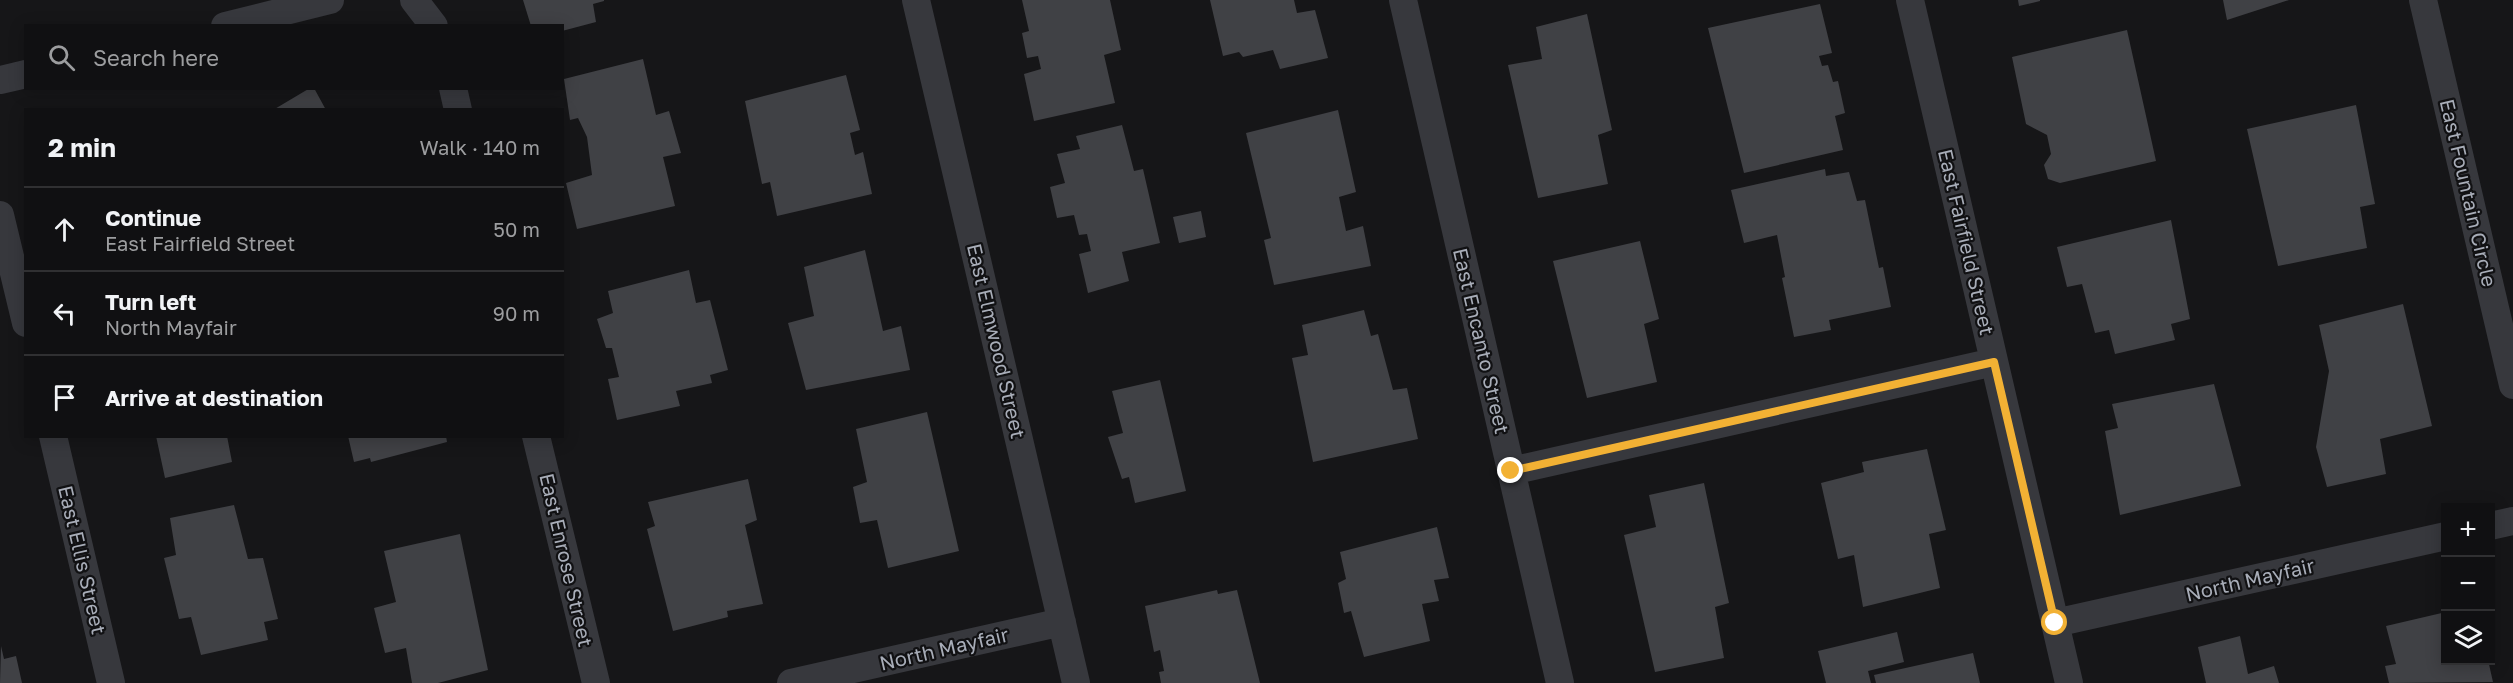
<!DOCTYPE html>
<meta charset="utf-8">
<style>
body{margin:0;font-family:"Golos Text",sans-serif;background:#1e1e20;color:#f1f3f6}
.controls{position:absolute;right:18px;bottom:18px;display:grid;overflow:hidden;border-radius:0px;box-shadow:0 3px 15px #0003}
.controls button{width:54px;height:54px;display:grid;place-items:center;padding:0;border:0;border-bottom:2px solid #303032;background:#101012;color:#f1f3f6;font:30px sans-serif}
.stop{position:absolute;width:18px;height:18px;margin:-14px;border:4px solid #f2b134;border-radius:50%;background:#fff}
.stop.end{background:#f2b134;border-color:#fff;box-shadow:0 2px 6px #0008}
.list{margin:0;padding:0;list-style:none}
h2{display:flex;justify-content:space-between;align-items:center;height:78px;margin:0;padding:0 24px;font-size:26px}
h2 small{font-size:20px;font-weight:400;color:#9c9d9f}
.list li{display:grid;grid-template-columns:39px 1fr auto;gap:18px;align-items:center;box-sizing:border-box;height:84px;padding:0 24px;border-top:2px solid #303032}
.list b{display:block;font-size:22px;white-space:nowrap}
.list p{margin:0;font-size:20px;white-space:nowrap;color:#9c9d9f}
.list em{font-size:20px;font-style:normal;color:#9c9d9f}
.icon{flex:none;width:33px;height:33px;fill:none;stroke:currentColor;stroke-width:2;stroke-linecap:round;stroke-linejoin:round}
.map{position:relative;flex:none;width:2513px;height:683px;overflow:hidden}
.search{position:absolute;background:#101012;box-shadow:0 3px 15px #0003;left:24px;top:24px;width:540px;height:66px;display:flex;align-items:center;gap:15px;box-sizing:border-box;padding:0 21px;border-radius:0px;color:#9c9d9f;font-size:22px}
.panel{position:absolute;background:#101012;box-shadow:0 3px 15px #0003;left:24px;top:108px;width:540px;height:330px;border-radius:0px}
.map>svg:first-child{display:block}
.building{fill:#404145}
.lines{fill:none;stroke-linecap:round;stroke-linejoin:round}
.minor{stroke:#37383d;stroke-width:28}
.route{stroke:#f2b134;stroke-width:8}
.labels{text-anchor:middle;stroke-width:4.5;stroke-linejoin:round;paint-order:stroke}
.street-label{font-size:20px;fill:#a8adb8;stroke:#111113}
</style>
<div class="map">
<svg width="2513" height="683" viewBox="0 0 2513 683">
<rect width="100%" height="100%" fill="#161618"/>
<path class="building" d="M523,0H604V1L593,4L596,22L562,31V26H531Z
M1022,0H1110L1121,50L1104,55L1115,103L1034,121L1024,74L1041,69L1038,56L1027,58L1022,33L1029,31Z
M1210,0H1294L1297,13L1315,10L1328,58L1280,69L1273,50L1243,57L1239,52L1223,56Z
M2018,0H2040V1L2019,6Z
M2223,0H2289L2227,20Z
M1820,4L1832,53L1819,56L1822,66L1828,65L1833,82L1838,81L1845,113L1835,116L1843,150L1744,173L1708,28Z
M1587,14L1612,130L1598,135L1608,184L1538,198L1508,65L1542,59L1536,27Z
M2127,30L2156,161L2060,183L2048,179L2044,165L2051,154L2047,135L2026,124L2012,57Z
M643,59L656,115L669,111L681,153L663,157L675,206L577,229L566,183L592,175L587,137L578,118L570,120L564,79Z
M846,75L860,130L850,133L855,155L863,152L872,194L777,216L770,182L762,184L745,101Z
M310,88H314L326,110H273Z
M2356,105L2375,204L2360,207L2367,248L2278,266L2247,129Z
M1338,110L1356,192L1339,197L1346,231L1363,226L1371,266L1274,285L1264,240L1271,238L1246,133Z
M1122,125L1134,171L1143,169L1160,243L1122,252L1129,281L1088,293L1079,254L1091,251L1087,234L1079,235L1074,215L1057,218L1050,187L1065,183L1057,154L1080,149L1076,136Z
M1825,169L1826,176L1849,172L1857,201L1865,200L1879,268L1883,267L1891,307L1829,320L1831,330L1794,337L1782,278L1785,277L1777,235L1744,243L1731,190Z
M1201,211L1206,237L1179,243L1173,217Z
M2171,220L2190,319L2171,324L2175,340L2115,354L2109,330L2095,333L2082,284L2067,287L2057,247Z
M1640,241L1659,319L1644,324L1657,382L1587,398L1553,261Z
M865,250L883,331L901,326L910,370L806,390L788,323L814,316L804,267Z
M689,270L696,303L710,300L728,370L710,375L712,383L676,391L680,406L617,420L608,379L619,377L612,348H606L597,319L613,313L608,291Z
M2403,304L2432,426L2380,439L2386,474L2327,487L2316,447L2329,371L2319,325Z
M1364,310L1371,336L1378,334L1393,390L1407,388L1418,439L1313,462L1292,358L1308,355L1302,325Z
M1160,380L1186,491L1135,503L1129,477L1122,479L1108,437L1123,433L1112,391Z
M2214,384L2241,486L2120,515L2105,431L2118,428L2112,404Z
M927,412L959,551L888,568L877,520L860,523L853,487L867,482L856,429Z
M156,436H227L232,462L165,478Z
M348,436H446L447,442L371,462L370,458L354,462Z
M1927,449L1946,530L1929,534L1940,588L1863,607L1854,555L1838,559L1821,483L1864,472L1862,462Z
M748,479L757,520L745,525L763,604L727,611L728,617L673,631L647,529L655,526L648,502Z
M1704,483L1729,603L1715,607L1724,658L1655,672L1624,535L1656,527L1649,495Z
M234,505L248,559L263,558L278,619L264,622L268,640L201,655L191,617L179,619L164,558L176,555L170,518Z
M1437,527L1449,578L1434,580L1439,601L1422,604L1430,641L1364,657L1351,611L1344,613L1338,583L1346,579L1340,552Z
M460,534L488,670L438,683H412L406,648L385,653L374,608L396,602L384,551Z
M1217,590L1218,594L1237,590L1260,683H1161L1159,672L1164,671L1160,650L1154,652L1145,606Z
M2446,612V660H2488L2493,682L2389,683L2385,666L2396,664L2386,626Z
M1897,632L1904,662L1868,671L1871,683H1826L1818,651Z
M2240,636L2248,674L2274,666L2279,683H2206L2198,647Z
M1,646L4,659L16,656L22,683H0Z
M1973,653L1980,683H1876L1874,675Z"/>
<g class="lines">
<path class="minor" d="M414,0L434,26
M916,0L1076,683
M1403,0L1560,683
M1910,0L2069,683
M2423,0L2513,385
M225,26L330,0
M0,80L26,74
M453,88L458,110
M0,215L26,323
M53,436L111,683
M536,436L596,683
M1511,471L1994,362
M2490,526L2513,521
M2055,623L2446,536
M791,683L1062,622"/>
</g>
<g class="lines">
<path class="route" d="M1511,471L1994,362L2055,623"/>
</g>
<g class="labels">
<g class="street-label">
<text transform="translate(2468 193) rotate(77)" y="7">East Fountain Circle</text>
<text transform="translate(1966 242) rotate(77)" y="7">East Fairfield Street</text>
<text transform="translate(996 341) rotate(77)" y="7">East Elmwood Street</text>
<text transform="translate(1481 341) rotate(77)" y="7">East Encanto Street</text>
<text transform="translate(82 560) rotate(77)" y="7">East Ellis Street</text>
<text transform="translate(566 560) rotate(77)" y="7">East Enrose Street</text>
<text transform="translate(2250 580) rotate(-13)" y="7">North Mayfair</text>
<text transform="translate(944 649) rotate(-13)" y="7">North Mayfair</text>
</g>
</g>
</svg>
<div class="controls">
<button>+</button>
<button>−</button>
<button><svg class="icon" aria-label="layers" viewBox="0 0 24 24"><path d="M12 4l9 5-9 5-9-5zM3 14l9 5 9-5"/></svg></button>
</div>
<div class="stop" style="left:2055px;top:623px"></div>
<div class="stop end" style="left:1511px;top:471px"></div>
<div class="search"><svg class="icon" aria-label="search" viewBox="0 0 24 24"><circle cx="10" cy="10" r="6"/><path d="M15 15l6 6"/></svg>Search here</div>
<section class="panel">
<h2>2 min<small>Walk · 140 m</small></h2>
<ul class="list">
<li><svg class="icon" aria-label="ahead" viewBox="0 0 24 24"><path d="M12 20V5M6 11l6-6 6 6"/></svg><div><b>Continue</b><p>East Fairfield Street</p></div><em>50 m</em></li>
<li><svg class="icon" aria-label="left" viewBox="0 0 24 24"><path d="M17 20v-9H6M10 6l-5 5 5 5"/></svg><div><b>Turn left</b><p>North Mayfair</p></div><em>90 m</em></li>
<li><svg class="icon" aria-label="arrive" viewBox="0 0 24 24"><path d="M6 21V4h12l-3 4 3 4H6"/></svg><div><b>Arrive at destination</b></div></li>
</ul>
</section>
</div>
